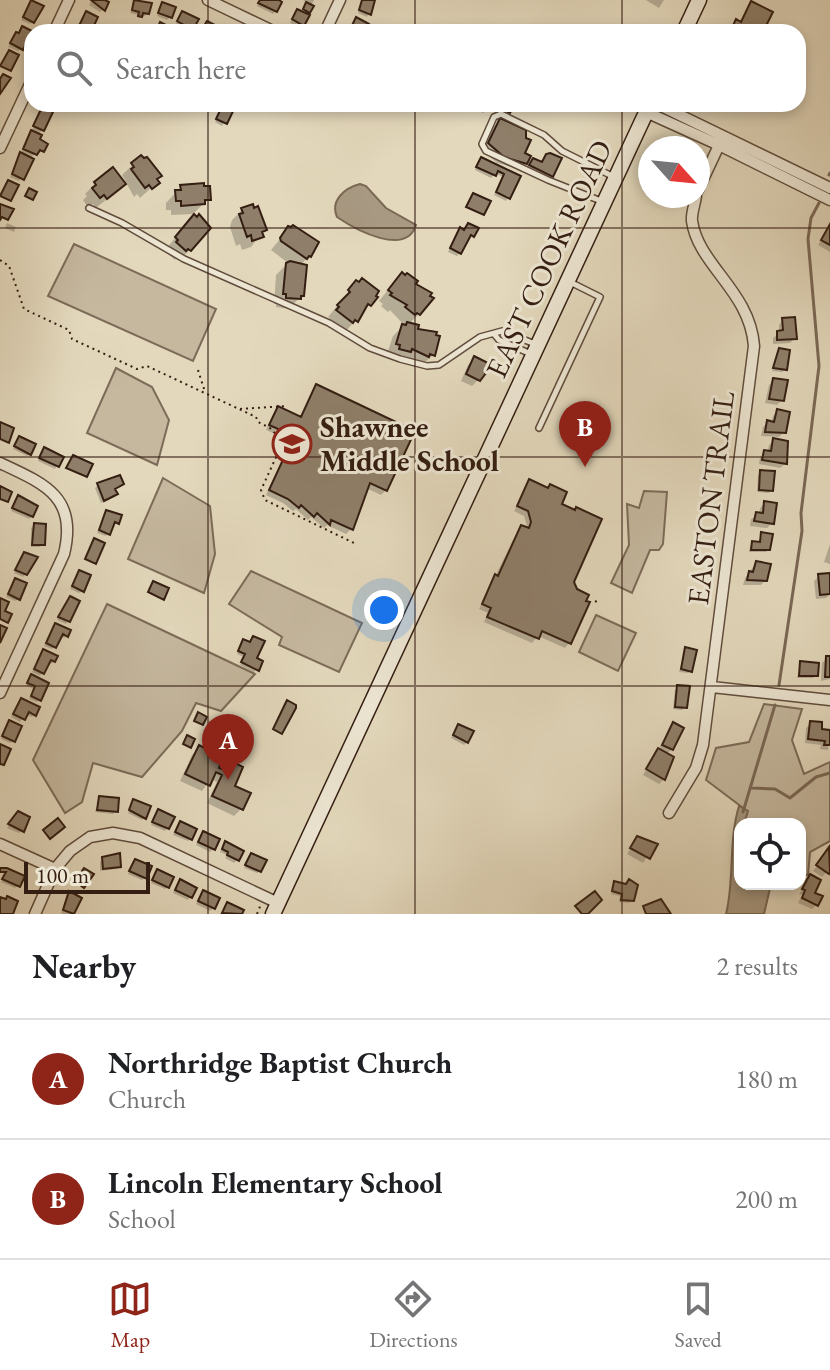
<!DOCTYPE html>
<style>
body{margin:0;font-family:"EB Garamond",serif;background:#f6f6f6;color:#202124}
.controls{position:absolute;right:24px;bottom:24px;display:grid;overflow:hidden;border-radius:16px;box-shadow:0 4px 12px #0003}
.controls button{width:72px;height:72px;display:grid;place-items:center;padding:0;border:0;border-bottom:2px solid #e0e0e0;background:#fff;color:#202124;font:40px sans-serif}
.compass{position:absolute;left:638px;top:136px;width:72px;height:72px;border-radius:50%;background:#fff;box-shadow:0 4px 12px #0003;rotate:117deg}
.scale{position:absolute;left:24px;bottom:20px;width:126px;box-sizing:border-box;padding-left:8px;border:4px solid #341e12;border-top:0;font-size:22px;line-height:28px;white-space:nowrap;color:#341e12;-webkit-text-stroke:6px #ede6d3;paint-order:stroke}
.you{position:absolute;left:384px;top:610px;width:28px;height:28px;margin:-20px;border:6px solid #fff;border-radius:50%;background:#1a73e8;box-shadow:0 0 0 12px #1a73e833}
.badge{display:grid;place-items:center;width:52px;height:52px;border-radius:50%;background:#8f2418;color:#fff;font-size:26px;font-weight:700}
.pin{position:absolute;translate:-50% -66px;filter:drop-shadow(0 2px 4px #0008)}
.pin::after{content:'';position:absolute;top:42px;width:28px;height:24px;background:inherit;clip-path:polygon(0 0,100% 0,50% 100%)}
.list{margin:0;padding:0;list-style:none}
h2{display:flex;justify-content:space-between;align-items:center;height:104px;margin:0;padding:0 32px;font-size:34px}
h2 small{font-size:26px;font-weight:400;color:#757577}
.list li{display:grid;grid-template-columns:52px 1fr auto;gap:24px;align-items:center;box-sizing:border-box;height:120px;padding:0 32px;border-top:2px solid #e0e0e0}
.list b{display:block;font-size:30px;white-space:nowrap}
.list p{margin:0;font-size:26px;white-space:nowrap;color:#757577}
.list em{font-size:26px;font-style:normal;color:#757577}
.icon{flex:none;width:44px;height:44px;fill:none;stroke:currentColor;stroke-width:2;stroke-linecap:round;stroke-linejoin:round}
.map{position:relative;flex:none;width:830px;height:914px;overflow:hidden}
.search{position:absolute;background:#fff;box-shadow:0 4px 12px #0003;left:24px;right:24px;top:24px;height:88px;display:flex;align-items:center;gap:20px;box-sizing:border-box;padding:0 28px;border-radius:24px;color:#757577;font-size:30px}
.sheet{height:344px;background:#fff}
nav{display:flex;justify-content:space-around;align-items:center;box-sizing:border-box;height:112px;border-top:2px solid #e0e0e0;background:#fff;font-size:22px;color:#757577}
nav a{display:grid;justify-items:center;gap:4px}
nav .on{color:#8f2418}
.map>svg:first-child{display:block}
.green{fill:#c5b89f;stroke:#7c6b58;stroke-width:2}
.water{fill:#a89982;stroke:#7a6855;stroke-width:2}
.shadow{fill:#0003}
.lines{fill:none;stroke-linecap:round;stroke-linejoin:round}
.stream{stroke:#7a6855;stroke-width:3}
.building{fill:#8f7f6a;stroke:#341e12;stroke-width:2}
.service-casing{stroke:#604c3c;stroke-width:8}
.minor-casing{stroke:#604c3c;stroke-width:13}
.secondary-casing{stroke:#341e12;stroke-width:17}
.path{stroke:#341e12;stroke-width:2;stroke-dasharray:2 4;stroke-linecap:butt}
.service{stroke:#ede6d3;stroke-width:5}
.minor{stroke:#ede6d3;stroke-width:10}
.secondary{stroke:#ede6d3;stroke-width:14}
.grid{fill:none;stroke:#341e12;stroke-width:2;stroke-opacity:0.55}
.labels{text-anchor:middle;stroke-width:6;stroke-linejoin:round;paint-order:stroke}
.street-label{font-size:30px;fill:#341e12;stroke:#ede6d3}
.poi-label{font-size:30px;font-weight:bold;fill:#341e12;stroke:#ede6d3;text-anchor:start}
</style>
<div class="map">
<svg width="830" height="914" viewBox="0 0 830 914">
<rect width="100%" height="100%" fill="#e3d8bc"/>
<filter id="stains"><feTurbulence type="fractalNoise" baseFrequency=".0025" numOctaves="4"/><feColorMatrix values="0 0 0 0 .2 0 0 0 0 .09 0 0 0 0 .02 0 0 0 .5 -.17"/></filter>
<radialGradient id="worn" r=".72"><stop offset=".6" stop-color="#630" stop-opacity="0"/><stop offset="1" stop-color="#630" stop-opacity=".3"/></radialGradient>
<path class="green" d="M74,244L216,309L193,361L48,296Z
M116,368L152,387L169,420L157,465L87,433Z
M163,478L210,506L215,554L204,593L128,559Z
M644,491L667,492L663,544L659,550H650L632,593L611,583L629,545L627,504L639,508Z
M251,571L362,623L339,672L279,645L282,637L229,604Z
M107,604L255,674L221,711L196,703L182,731L142,777L93,763L82,802L65,813L33,760Z
M596,615L636,633L618,671L579,652Z
M764,704L802,709L792,740L804,774L830,762V841L810,852L808,875H800V824H744L747,811L706,780L716,748L749,742Z"/>
<path class="water" d="M360,184L366,186L386,208L416,225C406,257 356,230 337,217C330,201 344,188 360,184Z
M739,806L748,811L744,824H740V884H771L764,914H726C735,878 728,842 739,806Z"/>
<path class="shadow" d="M92,0H102L103,9L100,12L89,5Z
M260,0H276V11L273,14L257,6Z
M314,0L300,28L290,23L294,14H302L308,3L303,0Z
M363,0H374L367,17L358,13Z
M646,0H664L659,8Z
M135,1L147,13L145,16L138,18V15L130,13Z
M31,2L33,22L30,24L21,20Z
M162,4L170,17L167,20L157,16Z
M751,4L761,32H728L736,22L739,23Z
M180,16L192,29L189,32L176,24Z
M16,34L21,49L18,51L8,47Z
M223,104L233,106L222,126L215,122Z
M314,104H325L320,112L312,108Z
M465,104H492L483,113Z
M42,109L43,130L37,135L42,151L39,153L36,152L30,159L19,181L10,177Z
M500,121L523,154L526,162L519,169L497,163L483,151L493,127Z
M547,155L559,159L547,181L526,170L533,160L541,163Z
M141,157L158,182L140,198L137,194L134,197L122,175Z
M478,162L518,177L506,201L494,195L503,177L495,173L491,178L475,170Z
M95,184L113,194L96,208L93,204L88,207L83,200L87,196L85,194Z
M181,187L208,199L193,214L171,215V210H166V203Z
M242,210L264,230L251,247L242,250L240,244L236,246L230,227L232,220Z
M7,223L16,227L14,232L5,228Z
M468,225L476,229L460,253L457,256L448,252L457,232L460,230L463,231Z
M830,226V252L818,245Z
M184,227L190,250L179,260L176,258L175,260L167,253L169,251L166,249Z
M289,228L316,243L309,256L300,266L302,295L289,309L276,307V304H274L276,275L288,263L271,250Z
M356,283L376,292L369,305L346,331L328,322L330,318L328,317Z
M392,285L419,314L409,324L433,355L422,365L417,367L401,359L399,361L390,359L391,356L387,354L393,336L404,325L390,310L388,312L381,306L383,304L379,301Z
M783,320L795,338L790,343L773,344V338L779,333V325Z
M779,350L785,369L782,372L772,371Z
M475,359L479,379L472,386L461,381L468,365Z
M774,380L782,400L777,405L765,403L769,385Z
M316,387L386,490L381,495L366,488L351,529L346,534L327,525L324,528L311,517L308,520L296,509L293,511L283,503L266,495L291,441L266,430L274,413L278,409L299,418Z
M778,411L784,432L779,437L761,436L763,427L768,423H771L773,416Z
M16,441L30,454L27,456L13,449Z
M774,441L785,464L780,468L759,464L760,457L767,453L769,445Z
M44,450L58,462L55,469L38,461Z
M761,472L771,490L769,493L757,492L758,475Z
M530,482L559,505L574,512L569,643L565,648L538,636L532,643L484,622L488,613L479,609L517,532L522,527L528,530L524,516L514,511Z
M98,485L114,489L113,496L101,503L95,488Z
M18,497L32,516L29,519L11,511Z
M765,503L772,523L767,528L750,526L751,519L759,515L760,508Z
M104,515L117,523L112,525L106,536L97,533Z
M34,525L43,544L40,547H31V528Z
M762,534L769,549L766,552H749L750,546L753,543L758,544Z
M830,544V564L824,562Z
M24,554L25,574L23,577L14,573Z
M756,563L766,580L761,585H743L745,578Z
M77,575L82,591L79,593L70,589Z
M830,575V594L826,598L816,599L814,581L819,576Z
M13,583L18,599L15,601L6,597Z
M68,601V621L66,624L57,620Z
M55,625L66,636L64,638L59,636L52,649L44,646Z
M241,644L254,659L257,669L254,672L240,665L244,657L237,654Z
M686,649L690,671L688,673L679,672Z
M43,652L54,661L51,664L48,662L40,676L32,672Z
M827,658H830V679L821,681L822,663Z
M801,663L816,675L813,678H797Z
M29,680L47,684L37,702L29,699L34,689L26,686Z
M678,687L685,707L682,710L673,709L675,690Z
M21,700L34,714L32,717L25,714L20,722L11,717Z
M811,723L820,731L830,732L828,750L820,749L821,745L805,743L806,728Z
M673,725L672,749L666,755L664,779L659,784L643,775Z
M7,726L13,741L10,743L1,739Z
M458,726L467,742L464,745L451,738Z
M212,744L216,769L222,771L230,763L232,787L248,794L241,809L234,816L207,803L217,782L211,779L202,791L180,781L192,755L199,748L205,751Z
M100,798L116,811L113,814L95,812Z
M134,801L144,818L142,820L128,813Z
M156,814L167,828L165,831L151,825Z
M15,816L22,830L19,833L7,828Z
M180,823L190,839L188,841L173,835Z
M203,834L213,849L210,852L196,845Z
M637,838L655,845L643,863L627,854Z
M223,846L237,860L234,863L225,858L227,855L220,852Z
M830,850V869L822,877L813,871Z
M251,855L260,871L257,873L244,868Z
M103,859L119,867L116,869L100,871V862Z
M135,861L145,877L142,880L128,874Z
M8,870L18,885L15,888L1,882Z
M155,875L168,886L165,889L151,883Z
M810,877L816,905L812,909L798,903L802,895L799,894Z
M615,884L632,900L629,903L619,902L620,896L611,894Z
M178,885L190,897L188,900L173,893Z
M203,893L213,908L210,911L196,904Z
M69,894L79,898L71,914H63L61,913Z"/>
<g class="lines">
<path class="stream" d="M829,175L830,173
M779,685L802,531L801,513L819,366L808,239L811,218L819,203
M752,788L775,789L790,798L816,777L830,773
M743,812L775,705"/>
</g>
<path class="building" d="M31,0L44,6L34,23L23,17Z
M91,0H105L109,2L105,11Z
M134,0L152,3L149,14L143,13L142,17L138,16L139,12L132,10Z
M260,0H279L282,2L277,12L258,3Z
M362,0H375L371,15L359,10Z
M751,1L773,12L763,32H730L736,19L741,22Z
M162,2L176,7L172,18L158,13Z
M306,2L314,6L310,13L303,9Z
M297,9L310,15L304,26L292,19Z
M86,11L98,17L91,32L78,28Z
M182,11L199,19L193,30L177,21Z
M356,17L369,24L365,32H349Z
M207,21L217,26L221,32H200Z
M160,22L170,27L168,32H156Z
M22,26L32,31L23,50L10,43L16,32L19,33Z
M9,50L19,55L11,71L0,66Z
M3,74L11,78L0,94V79Z
M223,104L236,105L227,124L216,119Z
M504,104L514,106L510,113L501,109Z
M42,107L53,112L44,131L33,126Z
M500,118L526,130V138L531,140L525,153L531,156L527,164L504,157L488,143Z
M31,130L42,135L40,139L48,144L44,152L40,150L37,155L23,149Z
M20,152L34,159L24,180L12,174Z
M550,153L562,158L553,177L529,165L533,158L542,162L546,154Z
M141,155L144,158L147,157L162,176L157,179L160,183L152,189L149,185L145,188L131,169L134,167L131,163Z
M481,157L521,176L510,199L496,192L504,174L498,171L496,176L476,167Z
M113,167L126,184L107,199L104,195L100,198L92,188L96,185L94,182Z
M8,180L19,185L11,201L0,196Z
M204,183V186H210L211,200H205V204L181,206V201H176L175,190H181L180,185Z
M29,188L37,192L33,200L25,196Z
M473,193L491,201L484,215L466,207Z
M0,204L14,209L8,220L2,217L0,220Z
M253,204L254,208L258,206L267,230L262,232L264,237L252,241L251,235L247,237L239,214L243,213L241,208Z
M194,214L197,217L199,214L211,228L191,251L188,249L186,251L176,242L178,240L175,237Z
M468,223L479,228L474,237L471,235L461,254L450,248L460,227L464,230Z
M830,224V245L821,240Z
M293,225L319,242L311,257L309,256L307,259L281,241L280,238L288,226L291,227Z
M290,261L307,265L304,296H301V299L286,298V294H283L286,263Z
M402,272L405,275L407,273L418,281L416,284L432,293L430,296L434,298L420,315L417,313L415,315L405,307L407,305L390,295L392,293L388,290Z
M362,278L379,291L376,296L378,297L371,306L368,304L358,322L355,320L353,323L336,310L339,307L337,305L350,292L348,290L356,280L359,282Z
M795,317L797,339L777,340V331L783,330L782,318Z
M407,322L419,325L418,329L437,332L436,335L440,336L435,356L430,354L429,357L412,349L411,352L399,349L400,345L396,344L402,324L406,325Z
M779,348L790,350L787,370L773,368Z
M474,356L488,363L486,368L489,369L480,381L466,374Z
M773,378L788,380L784,401L769,399Z
M316,384L415,431L387,491L370,483L353,530L331,520L330,525L317,513L314,517L301,505L299,508L288,499L269,490L294,436L269,425L278,406L301,417Z
M777,409L790,412L786,433L765,432L767,420L774,422Z
M0,422L14,428L9,443L0,439Z
M19,436L36,444L31,455L14,446Z
M773,438L788,441L787,464L762,460L764,450L771,451Z
M44,447L64,457L59,467L39,458Z
M73,455L93,464L87,477L66,468Z
M760,470L775,471L773,491L759,490Z
M120,475L124,484L115,489L118,494L104,501L97,483Z
M529,479L548,488L550,484L567,492L562,504L575,510L576,507L602,519L574,582L577,589L589,595L586,601L590,602L571,644L542,631L539,639L487,617L491,608L482,604L495,574L498,576L521,525L529,528L531,522L528,511L517,506Z
M0,486L12,492L8,502L0,499Z
M18,495L38,506L33,517L12,508Z
M764,501L777,503L774,524L754,521L756,512L763,513Z
M106,510L122,515L119,524L115,522L110,535L99,530Z
M34,523L46,524L45,545H32Z
M761,532L773,534L770,550H751L752,541L760,542Z
M94,538L105,543L96,564L85,559Z
M24,552L38,557L27,575L15,570Z
M756,561L771,564L767,581L747,580L749,571L753,572Z
M79,570L91,575L84,592L72,586Z
M830,573V594L820,595L818,574Z
M15,578L27,583L20,600L8,594Z
M153,581L169,588L164,600L148,592Z
M70,596L80,601L70,622L58,617Z
M0,598L9,602L5,611L12,614L8,623L0,619Z
M55,623L71,630L68,637L63,634L56,648L46,643Z
M0,625L7,628L0,643Z
M253,636L265,641L257,658L263,661L259,671L241,662L245,654L238,651L243,639L250,642Z
M685,647L697,650L692,672L681,669Z
M43,649L58,656L55,662L51,660L44,674L34,669Z
M826,656H830V677H825Z
M800,661L819,663L818,676H799Z
M31,674L49,683L41,701L31,696L35,686L27,683Z
M677,685L690,686L687,708L675,707Z
M21,698L40,707L36,716L29,712L25,720L13,714Z
M287,700L296,705V708L282,734L273,729Z
M198,712L207,717L203,725L194,721Z
M9,720L22,726L15,742L2,736Z
M810,721L822,722V729L830,730V745H824L825,741L808,739Z
M673,722L684,728L673,750L662,745Z
M458,724L474,731L468,743L453,735Z
M187,735L195,739L191,748L183,744Z
M211,742L219,745L215,753L223,757L219,768L225,770L229,760L243,767L235,786L251,793L243,810L212,796L222,775L216,772L210,786L185,774L199,745L208,750Z
M0,744L11,749L4,765L0,764Z
M658,748L674,757L665,780L646,769Z
M99,796L119,798L118,812L97,810Z
M133,799L151,806L146,819L129,810Z
M158,809L175,817L169,829L152,822Z
M18,811L30,817L24,832L8,824Z
M58,818L65,827L50,839L43,830Z
M180,821L197,829L192,840L175,832Z
M203,831L220,839L215,850L198,842Z
M637,836L658,844L650,859L630,848Z
M225,841L244,851L239,861L227,855L228,852L222,849Z
M829,847L830,872L829,874L816,865Z
M120,853L121,867L103,869L102,857Z
M251,853L267,860L261,872L245,865Z
M135,859L152,866L147,879L129,871Z
M0,868H7L25,876L20,887L2,879L6,872H0Z
M84,868L94,874L84,888L75,881Z
M157,869L174,877L169,888L152,880Z
M810,874L821,880L815,893L823,896L818,906L802,898L805,890L802,889Z
M180,879L197,888L192,898L175,890Z
M629,879L638,885L634,901L621,900L622,894L612,891L614,881L626,884Z
M203,890L220,898L215,909L198,901Z
M69,891L82,898L74,914L63,910Z
M595,891L602,900L588,914H582L575,906Z
M7,896L18,901L13,914H0V897L6,899Z
M661,899L671,914H646L643,906Z
M227,902L244,910L242,914L222,913Z"/>
<g class="lines">
<g class="service-casing">
<path id="service" d="M601,201L548,180L486,151L482,144L494,117L501,114L544,135L562,151L614,177
M89,208L122,223L184,259L329,323L370,348L400,359L427,366L439,365L480,337L502,331L535,344
M494,334L499,340L531,354
M539,428L600,297L568,281"/>
</g>
<g class="minor-casing">
<path id="minor" d="M208,0L275,32
M54,32L69,0
M325,32L340,0
M657,104L830,188
M646,112L719,145L830,200
M0,148L32,80
M698,190L721,141
M0,463C45,484 78,497 64,554L0,693
M712,687L830,700
M669,813L696,768L703,745L754,346C750,291 698,265 692,221C691,214 695,204 696,196
M0,844L55,869
M35,914L55,869L70,851L90,837L113,833L140,838L278,903"/>
</g>
<g class="secondary-casing">
<path id="secondary" d="M684,32L699,0
M273,914L650,104"/>
</g>
<path class="path" d="M0,260L9,266L24,309L69,330L72,339L137,369L147,366L256,417L258,422L270,428L283,442L261,490L265,500L356,544
M198,370L205,392
M240,409L286,406
M595,601L597,602
M257,914L261,904"/>
<use href="#service" class="service"/>
<use href="#minor" class="minor"/>
<use href="#secondary" class="secondary"/>
</g>
<path class="grid" d="M208,0V32M415,0V32M622,0V32M208,104V914M415,104V914M622,104V914M0,228H830M0,457H830M0,686H830"/>
<defs>
<g id="school-ring" transform="scale(2)"><circle r="9.5" fill="#ede6d3" stroke="#8f2418" stroke-width="1.5"/><path d="M0-5L7-2L0 1L-7-2ZM-4 1L0 2.5L4 1V4Q0 6-4 4Z" fill="#8f2418"/></g>
</defs>
<g fill-rule="evenodd">
<use href="#school-ring" x="292" y="444"/>
</g>
<g class="labels">
<g class="street-label">
<text transform="translate(549 259) rotate(-65)" y="10">EAST COOK ROAD</text>
<text transform="translate(711 498) rotate(-83)" y="10">EASTON TRAIL</text>
</g>
<g class="poi-label">
<text x="320" y="437">Shawnee<tspan x="320" dy="34">Middle School</tspan></text>
</g>
</g>
<rect width="100%" height="100%" filter="url(#stains)"/>
<rect width="100%" height="100%" fill="url(#worn)"/>
</svg>
<div class="controls">
<button><svg class="icon" aria-label="locate" viewBox="0 0 24 24"><circle cx="12" cy="12" r="6"/><path d="M12 2v4M12 18v4M2 12h4M18 12h4"/></svg></button>
</div>
<svg class="compass" viewBox="-18 -18 36 36"><path d="M0-13l5 13h-10z" fill="#e53935"/><path d="M0 13l5-13h-10z" fill="#757577"/></svg>
<div class="scale">100 m</div>
<div class="you"></div>
<div class="pin badge" style="left:228px;top:780px">A</div>
<div class="pin badge" style="left:585px;top:467px">B</div>
<div class="search"><svg class="icon" aria-label="search" viewBox="0 0 24 24"><circle cx="10" cy="10" r="6"/><path d="M15 15l6 6"/></svg>Search here</div>
</div>
<section class="sheet">
<h2>Nearby<small>2 results</small></h2>
<ul class="list">
<li><span class="badge">A</span><div><b>Northridge Baptist Church</b><p>Church</p></div><em>180 m</em></li>
<li><span class="badge">B</span><div><b>Lincoln Elementary School</b><p>School</p></div><em>200 m</em></li>
</ul>
</section>
<nav>
<a class="on"><svg class="icon" aria-label="map" viewBox="0 0 24 24"><path d="M3 6l6-2 6 2 6-2v14l-6 2-6-2-6 2zM9 4v14M15 6v14"/></svg>Map</a>
<a><svg class="icon" aria-label="directions" viewBox="0 0 24 24"><path d="M12 3l9 9-9 9-9-9zM9 14v-3h6M13 9l2 2-2 2"/></svg>Directions</a>
<a><svg class="icon" aria-label="saved" viewBox="0 0 24 24"><path d="M7 4h10v16l-5-4-5 4z"/></svg>Saved</a>
</nav>
